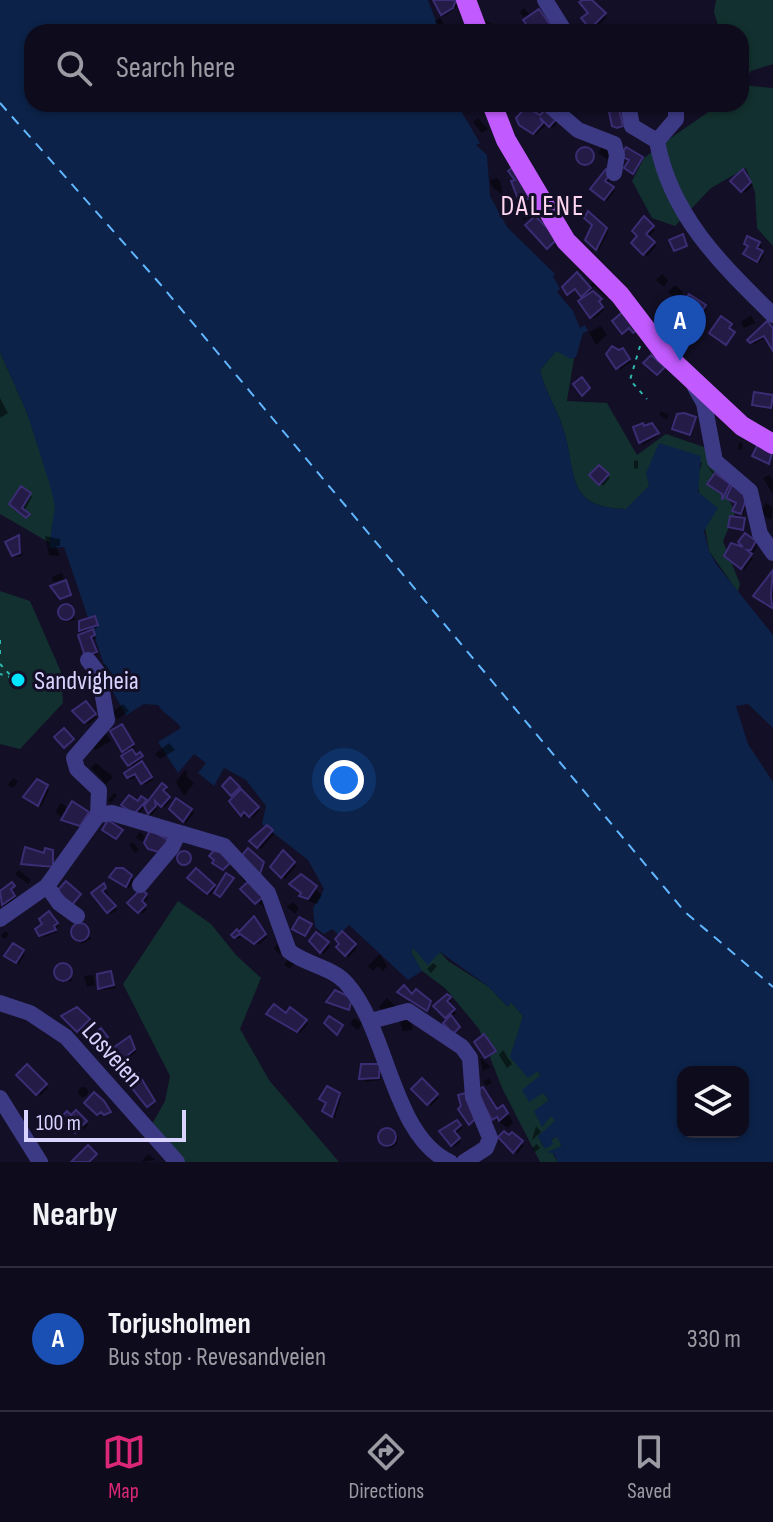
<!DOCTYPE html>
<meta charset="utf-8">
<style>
body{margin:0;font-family:"Sofia Sans Condensed",sans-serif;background:#1c1929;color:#f1f3f6}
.controls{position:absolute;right:24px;bottom:24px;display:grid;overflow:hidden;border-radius:16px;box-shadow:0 2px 6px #0004}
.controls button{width:72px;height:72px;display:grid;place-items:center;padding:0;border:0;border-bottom:2px solid #2e2b3b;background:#0e0b1c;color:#f1f3f6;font:40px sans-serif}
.scale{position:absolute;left:24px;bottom:20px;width:162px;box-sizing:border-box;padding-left:8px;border:4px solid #d9d4ff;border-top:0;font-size:22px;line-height:28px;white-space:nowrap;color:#d9d4ff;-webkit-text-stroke:6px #130f26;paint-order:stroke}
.you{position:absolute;left:344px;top:780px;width:28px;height:28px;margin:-20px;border:6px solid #fff;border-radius:50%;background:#1a73e8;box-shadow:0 0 0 12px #1a73e833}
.badge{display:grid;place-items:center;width:52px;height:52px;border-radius:50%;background:#db2777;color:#fff;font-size:26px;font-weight:700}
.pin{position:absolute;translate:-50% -66px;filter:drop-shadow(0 2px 4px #0008)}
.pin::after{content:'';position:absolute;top:42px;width:28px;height:24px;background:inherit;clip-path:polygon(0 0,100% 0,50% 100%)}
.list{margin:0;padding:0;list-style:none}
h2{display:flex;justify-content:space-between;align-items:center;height:104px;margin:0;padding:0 32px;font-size:34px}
h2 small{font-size:26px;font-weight:400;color:#9b9ba3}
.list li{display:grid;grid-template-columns:52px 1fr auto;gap:24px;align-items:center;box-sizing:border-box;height:144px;padding:0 32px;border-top:2px solid #2e2b3b}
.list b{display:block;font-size:30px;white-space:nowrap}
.list p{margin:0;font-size:26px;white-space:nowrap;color:#9b9ba3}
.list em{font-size:26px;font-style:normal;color:#9b9ba3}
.icon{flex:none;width:44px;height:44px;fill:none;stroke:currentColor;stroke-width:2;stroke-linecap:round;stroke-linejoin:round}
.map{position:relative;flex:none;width:773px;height:1162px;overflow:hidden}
.search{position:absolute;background:#0e0b1c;box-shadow:0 2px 6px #0004;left:24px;right:24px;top:24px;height:88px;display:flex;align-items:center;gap:20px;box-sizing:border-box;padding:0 28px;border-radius:24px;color:#9b9ba3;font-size:30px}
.sheet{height:248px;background:#0e0b1c}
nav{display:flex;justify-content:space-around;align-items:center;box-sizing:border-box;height:112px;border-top:2px solid #2e2b3b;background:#0e0b1c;font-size:22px;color:#9b9ba3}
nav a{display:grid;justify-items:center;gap:4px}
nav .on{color:#db2777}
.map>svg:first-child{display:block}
.green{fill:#12302f}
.water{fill:#0c2248;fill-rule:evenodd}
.shadow{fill:#0007}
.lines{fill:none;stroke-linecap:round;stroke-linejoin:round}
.ferry{stroke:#62b6ff;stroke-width:2;stroke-dasharray:10 8;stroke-linecap:butt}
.building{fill:#241b47;stroke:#3b2d73;stroke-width:2}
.path{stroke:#2fb8b0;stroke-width:2;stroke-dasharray:4 6;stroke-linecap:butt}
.minor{stroke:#3d3a85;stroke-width:16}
.major{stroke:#c25bff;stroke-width:20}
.poi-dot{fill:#00e5ff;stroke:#130f26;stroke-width:3}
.labels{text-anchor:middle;stroke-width:6;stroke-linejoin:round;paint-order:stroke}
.poi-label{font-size:26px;fill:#d9d4ff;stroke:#130f26;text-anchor:start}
.street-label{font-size:26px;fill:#d9d4ff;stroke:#130f26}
.neighbourhood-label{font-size:28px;letter-spacing:2px;fill:#ffd6f0;stroke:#130f26}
</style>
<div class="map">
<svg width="773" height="1162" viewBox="0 0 773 1162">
<rect width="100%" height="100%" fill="#130f26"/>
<path class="green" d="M716,0H773V64L751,71L742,85L773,88V246L757,228L755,192L746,168L711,188L675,226L652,218L632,181L644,158L675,135L720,104H741V32H720L714,12Z
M556,351L574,358L567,401L607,403L637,455L666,434L707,448L735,513L723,541L740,584L738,592L709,551L697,481L702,462L649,486L626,509C564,508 577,471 563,428C556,407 545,391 540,370Z
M0,352C18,392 52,464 55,505C55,517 51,531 50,543L0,514Z
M0,591L30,601L61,672L63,703L20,749L0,744Z
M178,901L211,924L236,955L261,978L240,1029L269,1080L339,1162H178L152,1124L165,1101L170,1076L123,984Z
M413,947L440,952L448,961L489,987L507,1006L511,1002L523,1016L515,1047L541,1075L544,1092L549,1101L548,1119L552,1115L556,1122L538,1136L543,1146L557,1136L562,1146L553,1154L558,1162H540L502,1088L479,1029L446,989L421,970L411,952Z"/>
<path class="water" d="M0,0H428L440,32H32V104H457L480,143L476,145L487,155L490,196L507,227L555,274L553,276L560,289L557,292L573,311L580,328L585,325L588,331L583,333L576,357L571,359L556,351L540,370C545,391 556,407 563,428C578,471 563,508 626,509L649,486L646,473L659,443L701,456L698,492L718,508L704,531L709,551L717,565L773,635V728L748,704L736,706L748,744L773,782V1162H558L554,1154L547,1152L562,1146L557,1137L551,1139L553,1144L545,1149L538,1136L555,1121L551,1116L542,1127L534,1111L549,1100L543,1093L529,1102L522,1090L541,1075L538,1071L528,1078L510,1057L523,1016L511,1002L508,1007L489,987L440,952L428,965L413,948L411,952L422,971L408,980L349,925L339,935L332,929L324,934L315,927L313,908L324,889L308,860L262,824L266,806L246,780L224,768L214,786L198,773L206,763L194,754L178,773L158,742L181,728C176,719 164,715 158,705L144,704L126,715L114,694L64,547L49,548L55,506L49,482L27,413L0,352ZM683,1072H743V1132H683Z"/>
<path class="shadow" d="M435,0H455L458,6L445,16Z
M586,0L607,17L594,30L584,18L590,14Z
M524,8L529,14L524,17L519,12Z
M440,18L445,26L439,29L435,21Z
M486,21L493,24L498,32L487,28Z
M468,104H481L483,109L479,111Z
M541,117L560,120L553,128L548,123L536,135L531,133L527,129Z
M478,118L488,129L482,133L473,122Z
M602,147L613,154L610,161L598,153Z
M586,148L594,155L585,165L577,158Z
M607,172L612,177L607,184L615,191L607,201L593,189Z
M746,175L753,185L745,193L733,181Z
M497,178L500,181L503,195L492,187L490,180Z
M533,212L535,216L524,220L523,217Z
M588,214L608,232L599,250L587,239L594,225Z
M644,219L655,230L647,238L656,246L647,256L633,243L640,236Z
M750,239L762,246L759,251L764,255L760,263L745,254Z
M662,274L668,280L664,287L656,280Z
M595,280L610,295L607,298L594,286L583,296L577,288L570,294L564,288L588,287Z
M675,285L683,292L676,299L668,292Z
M593,294L602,303L604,310L594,319L581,302Z
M705,307L707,309L695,328L689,321Z
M751,315L755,323L744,328L741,322Z
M601,326L607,335L596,345L589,332Z
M773,330V347L767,337L754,344L750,340Z
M619,352L625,353L631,362L620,370Z
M772,397L773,410L754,405Z
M0,398L8,413L0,418Z
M661,411L669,415L667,419L659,415Z
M695,419L692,436L674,429Z
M654,428L658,436L643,445L640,442Z
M739,442L743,443L742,450L738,449Z
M634,460L638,461V469L634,468Z
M706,465L732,489L749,497L743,515L734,511L738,504L712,486L715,476Z
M599,467L610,478L603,486L592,475Z
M769,475L773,480V494L763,478Z
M30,495L32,497L24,512L30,519L12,501Z
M766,503L773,508L771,520L760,513Z
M45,536L60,539V546H56L60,556L49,555Z
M746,536L757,545L754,552H746L753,558L744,570L730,559L732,545L750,552L742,543Z
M19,537L22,556L16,557L7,543Z
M62,573L64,579L53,582L52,577Z
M773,573V607L755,596Z
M70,606L75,620L65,622L60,608Z
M97,621V628L91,630L97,638L92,640L98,654L89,658L85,634L81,630Z
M105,664L113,675L109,678L102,666Z
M123,704L129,711L118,719L112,712Z
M88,706L97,717L88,724L75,711Z
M124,729L135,747L130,751L136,758L142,757L140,762L153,780L145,785L138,775L131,780L127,774L134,769L124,750Z
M105,733L111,741L95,750L92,746Z
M169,743L175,750L160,759L155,754Z
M96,763L113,777L106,784L91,768Z
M185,770L188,772L186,776L194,783L184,796L176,782Z
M13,778L18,781L13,788L8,785Z
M230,780L260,810L253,818L248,813L244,817L231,801L236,797L224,786Z
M46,787L49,790L41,807L28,799Z
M165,788L171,800L165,807L156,799L157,809L152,815L144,808L137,815L124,805L138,804L142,799L149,805Z
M114,793L117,795L111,803L108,800Z
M60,803L66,806L65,817L90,816L83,827L66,822L56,812Z
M172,809L191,810L194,813L186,823Z
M267,828L274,834L261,849L252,841Z
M139,832L145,836L142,841L136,838Z
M133,842L139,850L135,853L129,845Z
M52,852L55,869L23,864L45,855Z
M283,853L296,866L285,879L272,867Z
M182,854L192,856L189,865L179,861Z
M19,870L31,880L28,884L15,874Z
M123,870L134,880L129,888L114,880Z
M196,871L218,890L226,876L233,880L221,896L214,890L210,895L190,878Z
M243,874L264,900L269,912L243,889L248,884L240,877Z
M301,877L322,895L317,904L308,901L292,884Z
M12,885L16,899L6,906L0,893Z
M105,889L117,910L111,914L94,894Z
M142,891L148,898L142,904L147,909L142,914L130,903Z
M293,902L299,908L295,914L287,907Z
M49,914L59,926L55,929L57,932L44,937L37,929Z
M254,919L267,937L258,945L243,935L238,939L234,935H239Z
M83,925L91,939L82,944L72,931Z
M5,931L9,934L5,939L1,936Z
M342,934L357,948L349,957L338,947Z
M317,935L330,946L324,954L312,941Z
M277,944L282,952L280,954L274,949Z
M23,952L25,954L19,964L9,958Z
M380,954L387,966L383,971L378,966L373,971L368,966Z
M288,959L294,963L290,969L284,965Z
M433,963L437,966L431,973L427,969Z
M68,965L72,981L59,982L57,967Z
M111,973L116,988L103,990L100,988Z
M93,975L95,985L87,987L84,976Z
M447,996L451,1001L448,1004L456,1013L451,1017L460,1028L455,1033L436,1006Z
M387,998L396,1007L388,1015L379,1007Z
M290,1010L308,1024L300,1033L271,1016H286Z
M354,1018L362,1023L358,1030L350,1024Z
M410,1019L413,1030L403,1031L399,1020Z
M132,1041L136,1052L123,1063L112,1051Z
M503,1050L512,1064L507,1068L499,1055Z
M480,1058L491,1067L483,1071Z
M363,1066L381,1069V1080L365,1082Z
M27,1067L48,1088L40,1096L19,1075Z
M489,1078L492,1083L486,1086L483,1082Z
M422,1081L439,1098L431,1106L414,1089Z
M78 1092a5 5 0 1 1 10 0a5 5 0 1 1-10 0Z
M339,1095L341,1098L335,1118L327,1113Z
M505,1110L513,1122L508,1128L493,1118L497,1111Z
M76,1113L88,1125L79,1134L63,1118Z
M456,1122L462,1128L455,1135L461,1142L454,1147L441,1131Z
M536,1126L541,1132L532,1140Z
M380 1139a9 9 0 1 1 18 0a9 9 0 1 1-18 0Z
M513,1134L524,1145L517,1154L501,1137L509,1138Z
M537,1144L540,1148L535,1152L532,1148Z
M148,1154L156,1160L141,1162Z"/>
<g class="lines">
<path class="ferry" d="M0,103L161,285L685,912L773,987"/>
</g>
<path class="building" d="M456,0L453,8L441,15L433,0Z
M583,0H592L606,13L590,29L581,18L588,13L579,2Z
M539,9L554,30L552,32H532L523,20Z
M526,107L540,115L548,107L559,116L549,127L540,118L543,123L533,134L519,125L516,118Z
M619,109L623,126L617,128L612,126L609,112Z
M576 156a9 9 0 1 1 18 0a9 9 0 1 1-18 0Z
M626,147L643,157L633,174L624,168L629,160L621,156Z
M516,165L532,199H518L511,181L515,180L508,171Z
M606,169L611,173L605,181L614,187L604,200L590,189Z
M743,169L751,182L741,192L730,181Z
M588,211L607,228L596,250L585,240L592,225L584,218Z
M535,216L558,238L547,249L525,225Z
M644,216L654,226L646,234L655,242L643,255L631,243L637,236L632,231Z
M683,234L687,246L674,251L669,240Z
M747,236L760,242L757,248L763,251L757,262L743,254L748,246L744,244Z
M577,272L591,288L581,297L575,289L567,295L562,287Z
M593,291L602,299L599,301L603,307L590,318L578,301Z
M689,294L706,305L692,327L686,322L691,316L679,306Z
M625,310L640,328L633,333L629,328L622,334L612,321Z
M721,316L732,324L729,328L735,332L726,345L709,333Z
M767,321L773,328V351L764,336L750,343L747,340Z
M612,346L619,350L623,348L630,359L616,369L606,354Z
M651,355L665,367L657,375L643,363Z
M582,377L590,388L582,396L573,384Z
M754,392L773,395L771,408L752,405Z
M684,413L696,417L690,435L672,429L677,414Z
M643,423L644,426L652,423L659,433L639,443L633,427Z
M759,442L773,449L769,464L752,456Z
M599,465L609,474L599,485L589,475Z
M715,473L730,484L722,500V494L707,484Z
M732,485L748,493L741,514L732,511L736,503L726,498Z
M21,486L31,493L22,508L30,514L26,518L9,504Z
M730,516L745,518L743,530L728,527Z
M745,533L756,541L751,550H747L752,554L741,569L724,556L731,543L743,547L738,542Z
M19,535L20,553L12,556L5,542Z
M773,570L771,595L772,608L753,596Z
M66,580L71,595L60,599L50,586Z
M58 612a8 8 0 1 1 16 0a8 8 0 1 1-16 0Z
M95,616L98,625L79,631V621Z
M93,629L95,635L91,637L97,652L85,656L78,635Z
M86,701L96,714L84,723L72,711Z
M122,724L134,744L122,752L110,731Z
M64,728L74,739L64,748L54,737Z
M132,749L136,755L140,752L143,756L128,766L121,756Z
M142,761L152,777L141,784L135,774L127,778L124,773Z
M230,777L240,787L231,796L222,786Z
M37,779L48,785L38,806L23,797Z
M162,783L167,787L163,790L170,797L161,807L155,801L156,806L148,814L144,806Z
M241,789L259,807L249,817L244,812L241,816L229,801Z
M129,795L138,801L141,796L147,800L134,814L121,805Z
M176,798L192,809L183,822L169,809Z
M72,801L89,812L80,826L61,820Z
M108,820L123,830L116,839L102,830Z
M267,825L273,830L257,848L249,841Z
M150,830L168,840L162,853L148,849L144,843Z
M218,846L233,860L223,870L212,863L214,860L209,856Z
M25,847L44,853L45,848L53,850V867L21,864Z
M248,848L264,862L260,874L238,860Z
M283,850L295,862L281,878L270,867Z
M177 858a7 7 0 1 1 14 0a7 7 0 1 1-14 0Z
M116,868H123L132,875L126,887L109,877Z
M196,868L215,885L207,894L187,878Z
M226,873L234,878L220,897L214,893Z
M301,874L317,886L308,899L299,896L301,893L289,884Z
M250,880L263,897L255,904L240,889Z
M66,881L81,894L72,905L57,891Z
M12,882L15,886L11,889L15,896L2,905L0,891Z
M104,883L106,888L102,891L116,906L107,913L91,893Z
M141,889L147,894L142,901L146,905L138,913L127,903Z
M49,911L58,923L54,926L56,930L39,936L35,929L42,924L39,919Z
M254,916L266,934L254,944L240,934L234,938L231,935L237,929L239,932Z
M299,917L312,924L305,936L292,929Z
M71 932a9 9 0 1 1 18 0a9 9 0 1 1-18 0Z
M342,931L356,944L345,956L336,947L339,944L335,939Z
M316,932L329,942L320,953L309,941Z
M13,943L24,950L16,963L4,956Z
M54 972a9 9 0 1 1 18 0a9 9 0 1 1-18 0Z
M111,971L114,985L98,989L97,974Z
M404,985L412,994L416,989L431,1001L427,1011L397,992Z
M335,990L352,998L349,1010L326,1002Z
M447,994L451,997L447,1001L455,1009L445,1018L433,1006Z
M274,1004L286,1013L290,1007L307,1020L297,1032L266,1014Z
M77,1007L90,1019L77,1032L61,1016Z
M451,1015L460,1027L453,1034L443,1023Z
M329,1016L343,1025L337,1035L324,1023Z
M101,1028L108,1037L94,1048L87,1038Z
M484,1034L496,1051L485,1058L474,1042Z
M130,1036L135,1049L120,1062L110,1050Z
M27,1064L47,1084L36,1095L16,1075Z
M361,1064H380L379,1078L359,1079Z
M138,1073L155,1101L147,1107L127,1082Z
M422,1078L438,1094L427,1105L411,1089Z
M327,1086L340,1093L332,1117L322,1111L326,1103L319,1099Z
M483,1087L497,1109L503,1105L508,1113L499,1121L497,1117L492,1120L476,1091Z
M94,1092L104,1101L111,1112L104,1115L101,1112L97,1115L84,1103Z
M466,1093L479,1115L469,1125L458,1109L461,1106L458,1095Z
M76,1110L87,1121L75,1133L60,1118L67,1111L71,1115Z
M457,1120L461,1125L454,1131L460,1138L451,1146L439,1131Z
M378 1137a9 9 0 1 1 18 0a9 9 0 1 1-18 0Z
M504,1131L509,1135L512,1132L523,1141L513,1153L498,1137Z
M88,1145L97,1154L89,1162H71Z"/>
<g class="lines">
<path class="path" d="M640,346L630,380L647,399
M0,640V658
M0,664L13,678L0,674"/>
<path class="minor" d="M545,0L565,32
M548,104L578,130L614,144L617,155L614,173
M628,104L632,126L657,141
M657,141C670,215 722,265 773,315
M657,141L676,119V104
M695,387L704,403L715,461L750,491L760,534L773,553
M88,660L99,674L107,720L74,758L77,769L99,790L98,815
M140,885L172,847L178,834
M47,886L59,903L77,916
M0,919L47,886L98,815L112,813L224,846L268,893L289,951C306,965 333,967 347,984C388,1030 392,1136 450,1162
M0,1003L30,1013L66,1037L177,1162
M371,1021L408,1011L462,1047L470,1058L473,1097L490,1138L486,1148L464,1162
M0,1098L40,1162"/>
<path class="major" d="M466,0L478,32
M492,104L506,140L566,241L620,295L665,354L742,426L773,444"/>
</g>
<circle class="poi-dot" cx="18" cy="680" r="8"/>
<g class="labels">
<g class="poi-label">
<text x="34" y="689">Sandvigheia</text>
</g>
<g class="street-label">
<text transform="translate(113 1054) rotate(48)" y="9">Losveien</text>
</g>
<g class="neighbourhood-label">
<text x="543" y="215">DALENE</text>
</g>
</g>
</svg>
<div class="controls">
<button><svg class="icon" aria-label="layers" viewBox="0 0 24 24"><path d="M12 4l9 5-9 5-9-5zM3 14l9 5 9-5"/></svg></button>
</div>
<div class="scale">100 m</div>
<div class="you"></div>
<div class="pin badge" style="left:680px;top:361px;background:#1a4fb4">A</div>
<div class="search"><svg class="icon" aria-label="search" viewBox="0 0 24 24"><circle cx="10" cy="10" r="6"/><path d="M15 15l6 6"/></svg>Search here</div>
</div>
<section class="sheet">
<h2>Nearby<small></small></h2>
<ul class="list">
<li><span class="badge" style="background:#1a4fb4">A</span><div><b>Torjusholmen</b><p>Bus stop · Revesandveien</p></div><em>330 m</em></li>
</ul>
</section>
<nav>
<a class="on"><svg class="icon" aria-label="map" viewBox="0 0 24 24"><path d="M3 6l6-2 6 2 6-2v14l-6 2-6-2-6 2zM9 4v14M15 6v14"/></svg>Map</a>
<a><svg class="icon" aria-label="directions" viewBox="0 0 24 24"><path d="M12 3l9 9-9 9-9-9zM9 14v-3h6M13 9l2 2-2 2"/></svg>Directions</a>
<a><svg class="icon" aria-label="saved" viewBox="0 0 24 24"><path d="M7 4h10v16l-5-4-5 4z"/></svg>Saved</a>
</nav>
